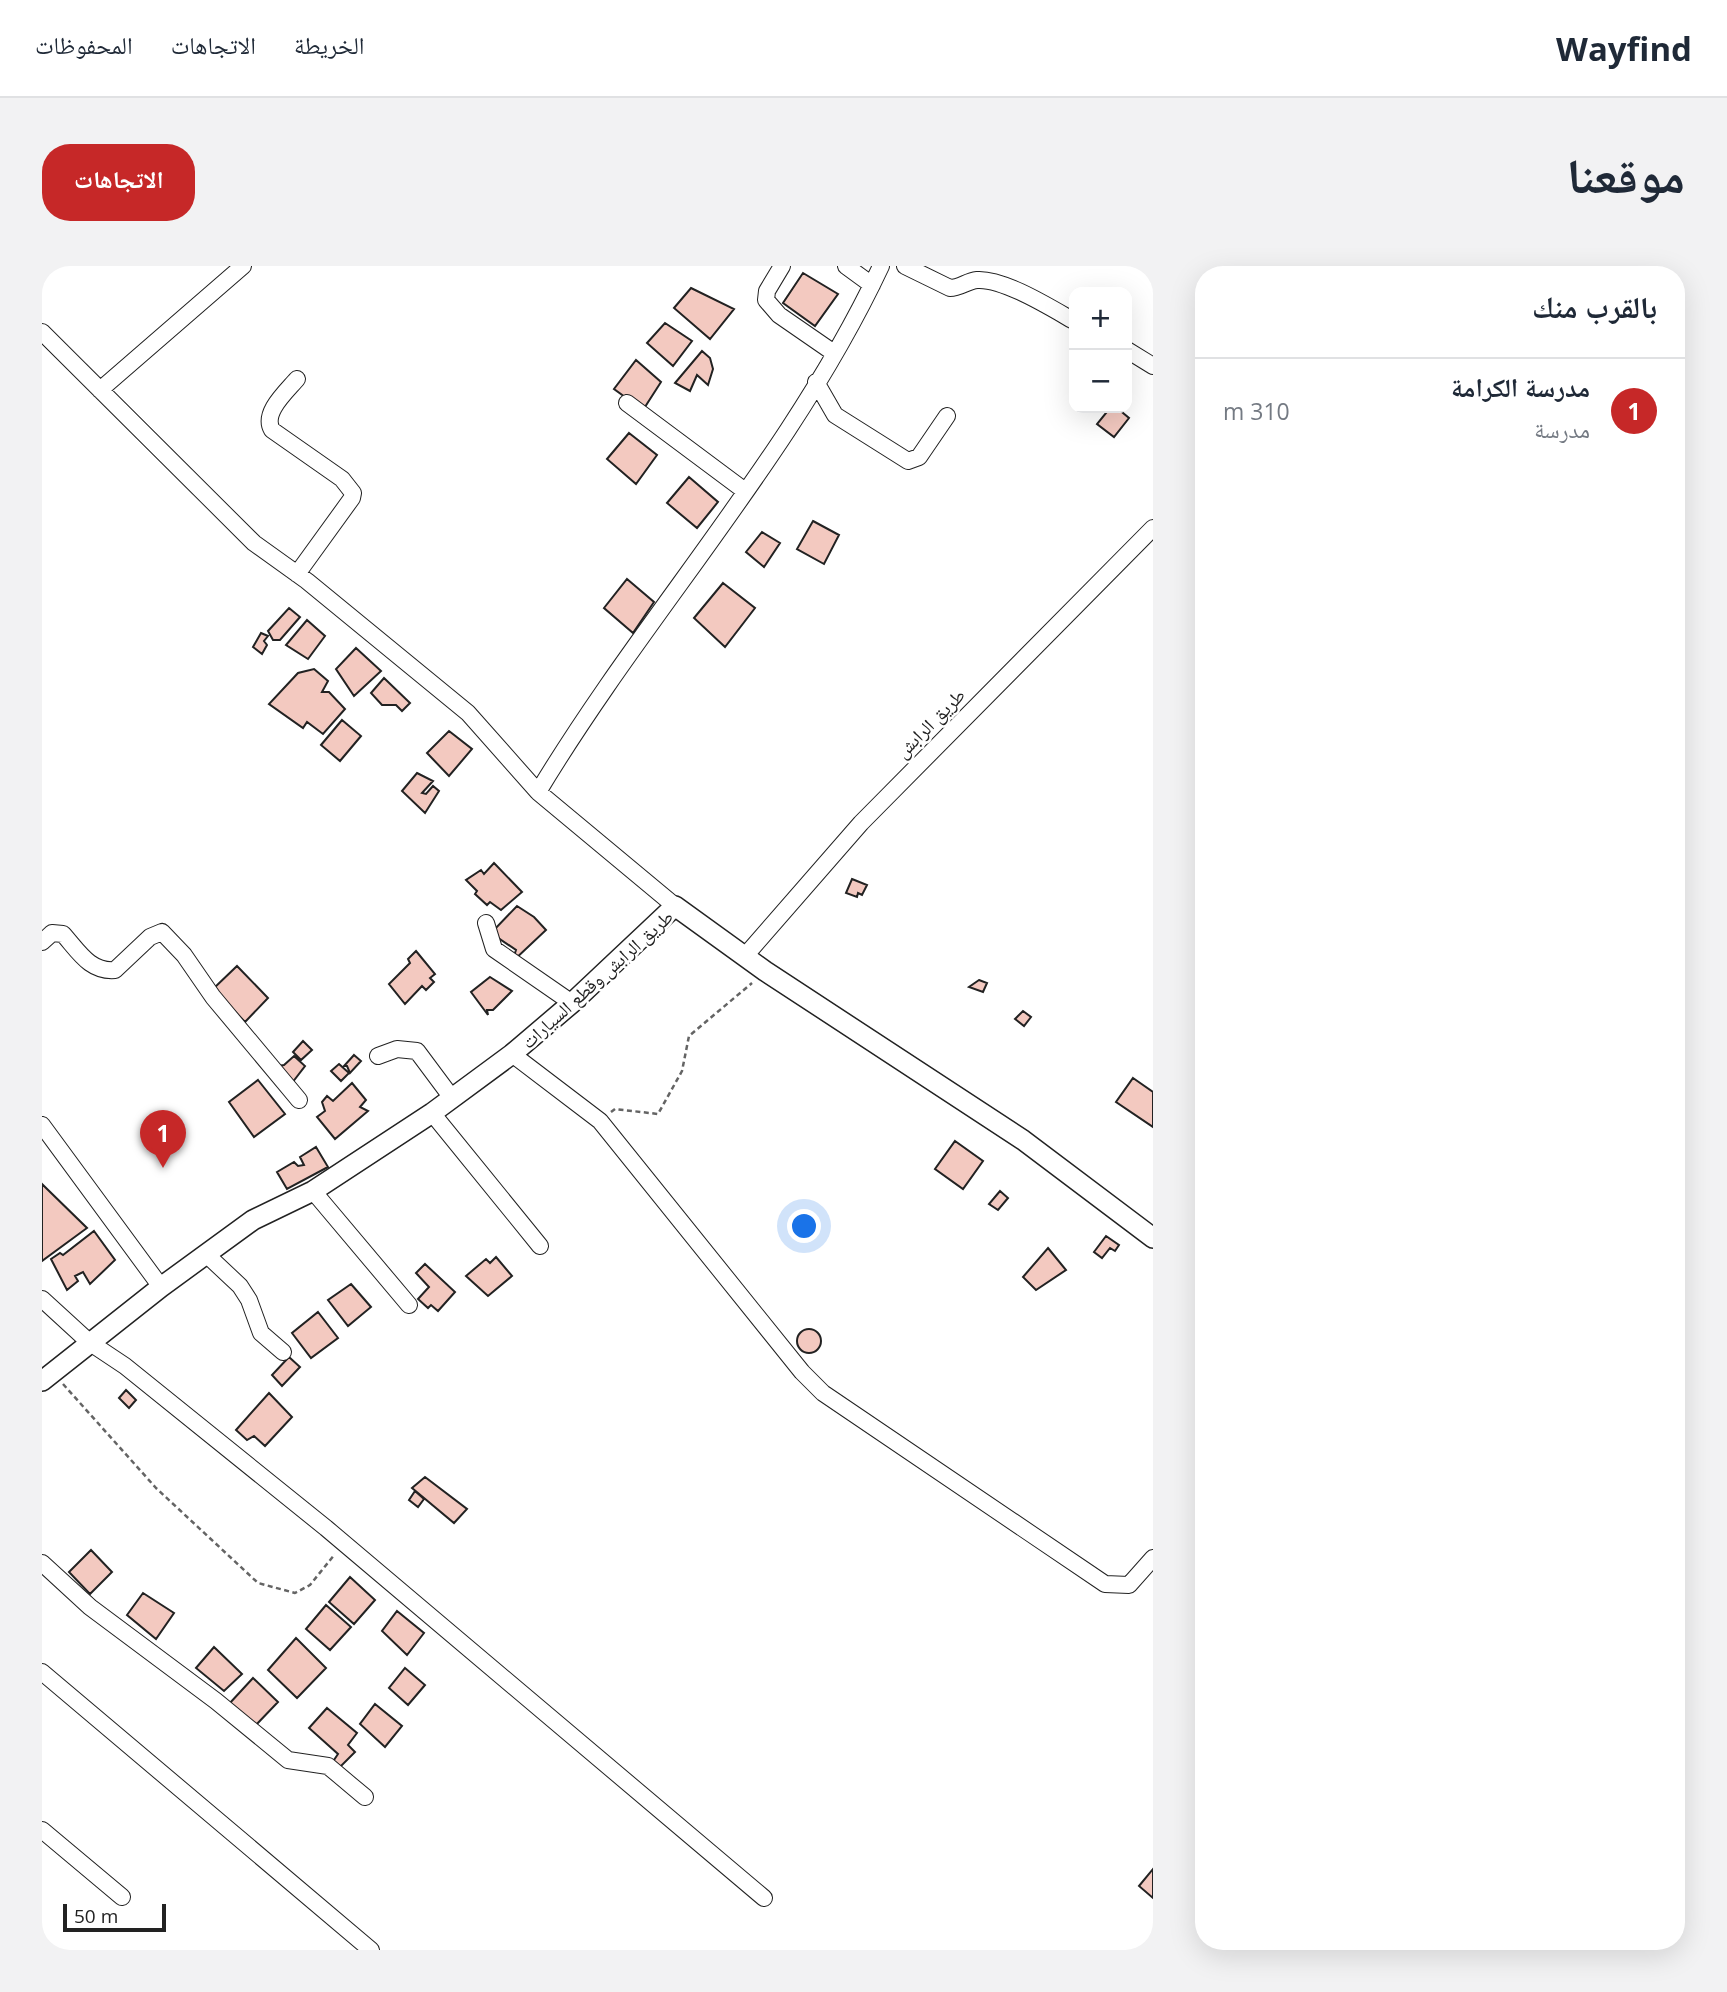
<!DOCTYPE html>
<html lang="ar">
<meta charset="utf-8">
<style>
body{margin:0;font-family:"Open Sans","Noto Naskh Arabic",sans-serif;background:#f2f2f3;color:#1f2937;direction:rtl}
.controls{position:absolute;right:21px;top:21px;display:grid;overflow:hidden;border-radius:14px;box-shadow:0 7px 28px #0002}
.controls button{width:63px;height:63px;display:grid;place-items:center;padding:0;border:0;border-bottom:2px solid #e0e1e3;background:#fff;color:#1f2937;font:35px sans-serif}
.scale{position:absolute;left:21px;bottom:18px;width:103px;box-sizing:border-box;padding-left:7px;border:4px solid #222;border-top:0;font-size:19px;line-height:24px;white-space:nowrap;color:#222;-webkit-text-stroke:5px #fff;paint-order:stroke}
.you{position:absolute;left:763px;top:961px;width:24px;height:24px;margin:-18px;border:5px solid #fff;border-radius:50%;background:#1a73e8;box-shadow:0 0 0 10px #1a73e833}
.badge{display:grid;place-items:center;width:46px;height:46px;border-radius:50%;background:#c62828;color:#fff;font-size:23px;font-weight:700}
.pin{position:absolute;translate:-50% -58px;filter:drop-shadow(0 2px 4px #0008)}
.pin::after{content:'';position:absolute;top:37px;width:24px;height:21px;background:inherit;clip-path:polygon(0 0,100% 0,50% 100%)}
.list{margin:0;padding:0;list-style:none}
h2{display:flex;justify-content:space-between;align-items:center;height:91px;margin:0;padding:0 28px;font-size:30px}
h2 small{font-size:23px;font-weight:400;color:#747a83}
.list li{display:grid;grid-template-columns:46px 1fr auto;gap:21px;align-items:center;box-sizing:border-box;height:105px;padding:0 28px;border-top:2px solid #e0e1e3}
.list b{display:block;font-size:26px;white-space:nowrap}
.list p{margin:0;font-size:23px;white-space:nowrap;color:#747a83}
.list em{font-size:23px;font-style:normal;color:#747a83}
.map{position:relative;flex:none;width:1111px;height:1684px;overflow:hidden;direction:ltr;border-radius:28px}
header{display:flex;align-items:center;gap:42px;box-sizing:border-box;height:98px;padding:0 35px;background:#fff;border-bottom:2px solid #e0e1e3}
header strong{font-size:33px}
nav{display:flex;gap:38px;margin-inline-start:auto;font-size:24px}
.intro{display:flex;align-items:center;justify-content:space-between;box-sizing:border-box;height:168px;padding:0 42px}
h1{margin:0;font-size:49px}
.button{padding:18px 32px;border-radius:28px;background:#c62828;color:#fff;font-size:24px;font-weight:700}
main{display:flex;gap:42px;padding:0 42px}
aside{flex:1;background:#fff;border-radius:28px;box-shadow:0 7px 28px #0002}
.map>svg:first-child{display:block}
.building{fill:#f3c9c0;stroke:#222;stroke-width:2}
.lines{fill:none;stroke-linecap:round;stroke-linejoin:round}
.minor-casing{stroke:#222;stroke-width:18}
.major-casing{stroke:#222;stroke-width:22}
.path{stroke:#646464;stroke-width:2.5;stroke-dasharray:5 3.5;stroke-linecap:butt}
.minor{stroke:#fff;stroke-width:16}
.major{stroke:#fff;stroke-width:19}
.labels{text-anchor:middle;stroke-width:5;stroke-linejoin:round;paint-order:stroke}
.street-label{font-size:19px;fill:#222;stroke:#fff}
</style>
<header>
<strong>Wayfind</strong>
<nav><a>الخريطة</a><a>الاتجاهات</a><a>المحفوظات</a></nav>
</header>
<div class="intro"><h1>موقعنا</h1><a class="button">الاتجاهات</a></div>
<main>
<aside>
<h2>بالقرب منك<small></small></h2>
<ul class="list">
<li><span class="badge">1</span><div><b>مدرسة الكرامة</b><p>مدرسة</p></div><em>310 m</em></li>
</ul>
</aside>
<div class="map">
<svg width="1111" height="1684" viewBox="0 0 1111 1684">
<rect width="100%" height="100%" fill="#fff"/>
<path class="building" d="M761,7L796,28L773,60L741,37Z
M649,22L692,43L668,73L632,42Z
M623,57L650,75L631,100L605,77Z
M660,85L668,92L671,103L666,119L655,109L648,125L633,117Z
M594,94L619,116L601,144L572,123Z
M1068,142H1075L1087,152L1072,171L1055,158Z
M587,167L615,189L594,218L565,193Z
M647,211L676,236L655,262L625,237Z
M771,255L797,269L782,298L755,283Z
M720,266L738,277L722,301L704,286Z
M585,313L612,336L591,367L562,342Z
M681,317L713,342L683,381L652,352Z
M247,342L258,351L238,374H231L226,365Z
M265,354L283,370L266,393L244,379Z
M219,367L226,370L222,375L225,379L220,388L211,381Z
M314,382L339,405L312,430L294,403Z
M272,403L286,415L280,426H287L303,443L281,468L265,456L261,462L227,438L256,407Z
M342,412L368,437L360,445L354,439H340L329,427Z
M300,454L319,470L298,495L279,479Z
M407,465L430,483L407,510L385,487Z
M375,507L391,515L380,527L384,528L391,520L397,525L383,547L360,525Z
M452,597L480,626L459,644L448,636L445,639L433,628L435,625L424,614L439,604L442,608Z
M810,613L825,619L820,629L816,627L815,631L804,627Z
M475,640L492,651L504,664L470,696L474,684L449,667Z
M374,685L393,708L388,712L392,716L384,724L380,720L363,738L347,718L368,697L366,693Z
M195,700L226,732L203,756L171,723Z
M448,711L470,725L451,744H445L446,749L429,726Z
M937,714L945,717L941,726L927,721Z
M981,745L989,751L982,760L973,753Z
M261,775L270,784L259,794L251,786Z
M312,789L319,795L308,807L305,800H302Z
M252,790L263,800L250,817L236,800L242,799Z
M297,798L307,807L299,815L289,805Z
M1091,812L1111,826V861L1074,836Z
M216,814L243,848L212,871L187,836Z
M310,817L324,834L318,841L326,845L293,873L275,851L283,845L280,836L285,830L291,835Z
M913,875L941,895L921,923L893,903Z
M274,881L286,901L245,923L235,906L252,896L256,900L262,899L258,891Z
M0,918L45,962L0,995Z
M958,925L966,932L956,944L947,938Z
M52,965L73,994L48,1018L41,1006L33,1010L36,1015L25,1024L9,993L18,987L21,989Z
M1064,970L1077,979L1073,985L1068,982L1060,992L1052,986Z
M1006,982L1024,1004L994,1024L981,1011Z
M454,991L470,1010L446,1030L424,1010L444,993L448,997Z
M383,998L413,1026L396,1045L389,1039L386,1042L376,1033L387,1021L374,1007Z
M309,1018L329,1041L306,1060L286,1034Z
M276,1046L296,1072L269,1092L250,1067Z
M755 1075a12 12 0 1 1 24 0a12 12 0 1 1-24 0Z
M247,1091L258,1101L240,1120L230,1109Z
M84,1124L94,1134L87,1142L77,1132Z
M227,1127L250,1151L223,1180L212,1170L205,1174L194,1164Z
M383,1211L425,1243L412,1257L370,1222Z
M373,1225L382,1233L376,1241L367,1234Z
M49,1284L70,1306L48,1328L27,1306Z
M308,1311L333,1334L312,1358L287,1336Z
M101,1327L132,1347L114,1373L85,1349Z
M284,1339L309,1361L288,1384L264,1363Z
M355,1345L382,1367L365,1389L340,1365Z
M254,1372L284,1402L255,1432L226,1404Z
M172,1381L200,1408L182,1425L154,1402Z
M363,1402L383,1419L366,1439L347,1422Z
M211,1412L236,1436L212,1461L187,1438Z
M333,1438L360,1460L343,1481L318,1458Z
M285,1442L315,1467L306,1479L313,1486L297,1502L290,1497L296,1488L267,1462Z
M1111,1603V1632L1097,1620Z"/>
<g class="lines">
<g class="minor-casing">
<path id="minor" d="M740,0L725,25L724,34L737,49L792,87
M804,0L830,19
M863,0L908,22C918,22 925,15 935,14C961,12 1009,42 1032,55
M0,66L212,277L265,315L426,447L496,526
M1085,84L1111,100
M774,116L793,149L866,195L877,191L905,150
M58,124L201,0
M585,137L703,225
M255,308L310,232L311,227L300,213L230,164C220,147 244,126 255,113
M633,640L496,526C603,348 750,190 839,0
M444,657L452,683L530,737
M0,676L10,667L21,668C37,686 48,706 73,704L108,671L120,666L142,689L171,731L257,834
M703,690L819,557L1111,262
M470,788L558,855L760,1106L781,1127L1063,1318L1087,1319L1111,1292
M336,790L355,783L375,785L410,832
M390,847L498,980
M0,859L119,1021
M271,925L367,1039
M164,988L198,1020L207,1034L219,1067L241,1086
M0,1033L47,1076L83,1100L284,1262L722,1632
M0,1297L48,1341L174,1435L246,1494L286,1500L323,1531
M0,1406L329,1684
M0,1564L80,1631"/>
</g>
<g class="major-casing">
<path id="major" d="M0,1115L119,1021L211,954L271,925L390,847L470,788L530,737L633,640L723,705L981,874L1111,972"/>
</g>
<path class="path" d="M569,846L573,843L616,848L640,805L647,770L710,717
M21,1118L114,1222L216,1317L253,1327L268,1319L293,1288"/>
<use href="#minor" class="minor"/>
<use href="#major" class="major"/>
</g>
<g class="labels">
<g class="street-label">
<text transform="translate(888 457) rotate(-45)" y="7">طريق الرابش</text>
<text transform="translate(555 713) rotate(-42)" y="7">طريق الرابش وقطع السيارات</text>
</g>
</g>
</svg>
<div class="controls">
<button>+</button>
<button>−</button>
</div>
<div class="scale">50 m</div>
<div class="you"></div>
<div class="pin badge" style="left:121px;top:902px">1</div>
</div>
</main>
